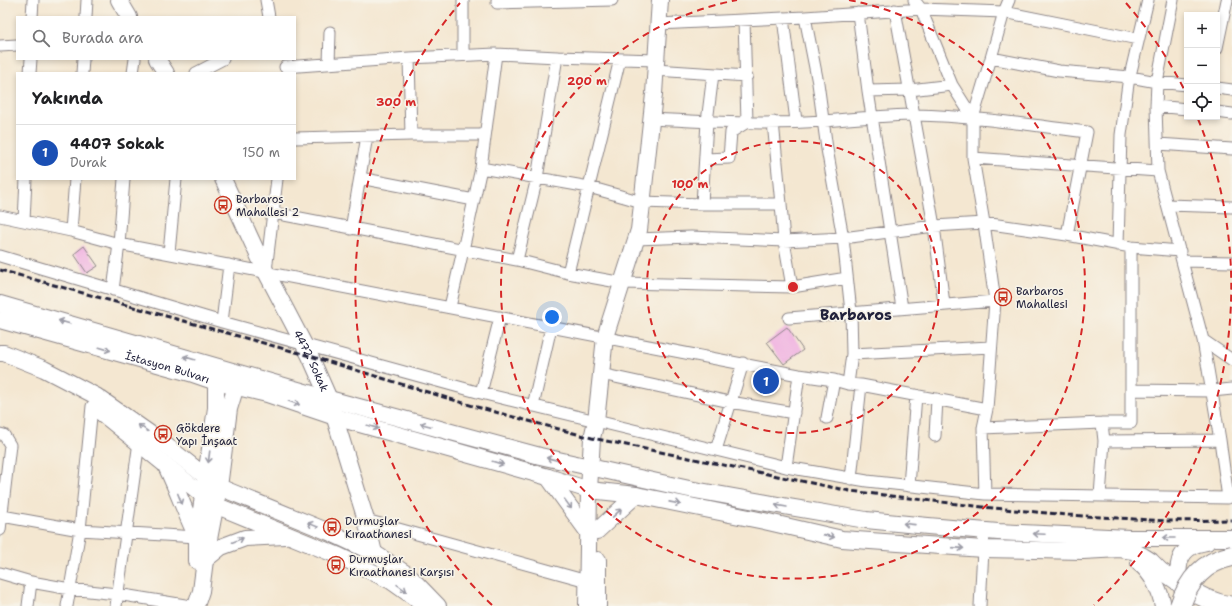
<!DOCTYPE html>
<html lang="tr">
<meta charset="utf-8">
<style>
body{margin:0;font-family:"Shantell Sans",sans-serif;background:#f6f6f6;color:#202124}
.controls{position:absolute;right:12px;top:12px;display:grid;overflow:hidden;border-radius:0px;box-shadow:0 2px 6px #0003}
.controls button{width:36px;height:36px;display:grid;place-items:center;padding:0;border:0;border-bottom:1px solid #e0e0e0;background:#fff;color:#202124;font:20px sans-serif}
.you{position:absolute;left:552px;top:317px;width:14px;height:14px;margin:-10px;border:3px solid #fff;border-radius:50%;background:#1a73e8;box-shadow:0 0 0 6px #1a73e833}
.badge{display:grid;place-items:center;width:26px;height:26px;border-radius:50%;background:#c8321e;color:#fff;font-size:13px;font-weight:700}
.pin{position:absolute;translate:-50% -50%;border:2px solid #fff;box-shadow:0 1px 4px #0006}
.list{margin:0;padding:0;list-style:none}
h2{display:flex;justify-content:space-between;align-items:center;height:52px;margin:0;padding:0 16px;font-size:17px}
h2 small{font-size:13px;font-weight:400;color:#757577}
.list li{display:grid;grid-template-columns:26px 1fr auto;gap:12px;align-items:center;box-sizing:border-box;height:56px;padding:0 16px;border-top:1px solid #e0e0e0}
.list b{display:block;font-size:15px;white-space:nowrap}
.list p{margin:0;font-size:13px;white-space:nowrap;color:#757577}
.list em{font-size:13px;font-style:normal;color:#757577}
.icon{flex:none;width:22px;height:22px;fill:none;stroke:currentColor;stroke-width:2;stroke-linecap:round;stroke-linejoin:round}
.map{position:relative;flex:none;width:1232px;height:606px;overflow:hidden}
.search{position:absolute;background:#fff;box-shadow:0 2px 6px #0003;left:16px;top:16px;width:280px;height:44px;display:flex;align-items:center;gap:10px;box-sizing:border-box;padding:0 14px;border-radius:0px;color:#757577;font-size:15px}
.panel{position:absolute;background:#fff;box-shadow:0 2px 6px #0003;left:16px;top:72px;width:280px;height:108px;border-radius:0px}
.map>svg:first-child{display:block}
.building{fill:#efa9e0}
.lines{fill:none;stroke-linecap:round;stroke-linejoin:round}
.street-casing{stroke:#8b8486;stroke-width:13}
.secondary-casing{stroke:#8b8486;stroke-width:18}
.primary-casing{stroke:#8b8486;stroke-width:20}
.street{stroke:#fff;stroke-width:11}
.secondary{stroke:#fff;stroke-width:16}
.primary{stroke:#fff;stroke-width:18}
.rail{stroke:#22223b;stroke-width:3;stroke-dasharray:6 3;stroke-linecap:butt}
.highway-bridge-casing{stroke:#8b8486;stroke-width:22;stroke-linecap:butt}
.highway-bridge{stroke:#fff;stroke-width:20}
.oneway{stroke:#9c9ca7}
.ring{fill:none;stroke:#d62828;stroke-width:2;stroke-dasharray:7 5}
.labels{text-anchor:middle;stroke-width:3.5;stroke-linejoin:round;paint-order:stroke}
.poi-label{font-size:11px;fill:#22223b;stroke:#f7f3e8;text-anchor:start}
.street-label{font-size:11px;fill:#22223b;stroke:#f7f3e8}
.district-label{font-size:15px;font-weight:bold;fill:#22223b;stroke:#f7f3e8}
.centre{fill:#d62828;stroke:#f7f3e8;stroke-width:2}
.ring-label{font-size:12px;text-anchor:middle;font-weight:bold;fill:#d62828;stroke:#f7f3e8;stroke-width:3.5;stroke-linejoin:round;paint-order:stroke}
</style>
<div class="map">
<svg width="1232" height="606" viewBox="0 0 1232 606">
<rect width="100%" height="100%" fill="#f7f3e8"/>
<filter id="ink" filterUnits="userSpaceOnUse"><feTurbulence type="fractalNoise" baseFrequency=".025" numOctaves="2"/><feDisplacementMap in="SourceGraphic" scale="8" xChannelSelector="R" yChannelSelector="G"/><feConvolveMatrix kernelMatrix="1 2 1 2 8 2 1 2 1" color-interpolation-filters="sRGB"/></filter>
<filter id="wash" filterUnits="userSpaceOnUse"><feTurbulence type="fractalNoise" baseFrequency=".012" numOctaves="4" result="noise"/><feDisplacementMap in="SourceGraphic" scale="16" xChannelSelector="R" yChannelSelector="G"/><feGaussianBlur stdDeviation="0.9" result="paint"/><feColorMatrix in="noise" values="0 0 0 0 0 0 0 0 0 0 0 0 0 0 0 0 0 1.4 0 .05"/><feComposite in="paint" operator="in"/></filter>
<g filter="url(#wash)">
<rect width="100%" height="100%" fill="#f4e7d1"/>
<g id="blocks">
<path class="building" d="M84,246L98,266L87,273L74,254Z
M787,327L803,350L784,364L767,342Z"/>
</g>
</g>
<g filter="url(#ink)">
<use href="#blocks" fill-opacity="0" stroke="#8b8486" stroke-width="1"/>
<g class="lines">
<g class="street-casing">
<path id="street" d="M266,0L269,17
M497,0V3L612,0
M914,0L921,9L952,85L973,118V158L984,223L995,301L987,409L983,428L985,494
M895,10L934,226L944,304
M858,13L868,91L902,308
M32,17L33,0
M86,17L87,0
M805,17L818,83L827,149L843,238L851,312L852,354L848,384
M783,18L796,121
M658,24L805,17L921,9L1004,12L1138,39
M0,46L17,45
M1217,48L1227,0
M463,55V0
M409,58L411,135
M991,58L1059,71L1130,77L1157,82L1187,85
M329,64L330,32
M285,67L409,58L496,54L557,57L656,60
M655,70L747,76
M30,73L31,59
M82,73L83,59
M133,73L135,59
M196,73L223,59
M1217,88L1232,90
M868,91L910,90L952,85
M1156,106L1187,109
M1217,112L1232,114
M973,118L991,58L1004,12L1009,0
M651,119C709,122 767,125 824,121C854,119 885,115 915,115C973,116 1030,125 1087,132L1067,235L1131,247L1180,251
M773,122L781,204L784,241L792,287
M295,138L411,135H485
M1158,144L1232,149
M973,158L1158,171
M705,159L729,158L731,132L747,122L744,20
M481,168L589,187L642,202L702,204H781
M360,178L474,200
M702,204L707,122L713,74
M1167,205L1232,207
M274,213L517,260L568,273L623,283L792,287L847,278
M0,216L71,231L119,244L799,375L834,380L848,384L861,385L987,409
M24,221L26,179
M351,229L367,136
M71,231L75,179
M636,239L691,237L784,241L843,238L934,226L984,223L1067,235
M1118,245L1121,135L1128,84L1148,0
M169,253L176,179
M0,256L222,322L481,393L786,467L867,481L985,494L1228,498L1220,440L1203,340L1158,171L1156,106L1157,82L1173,0
M517,260L537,178L557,57
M1183,261L1232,262
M266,271L277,179
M568,273L620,59
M113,290L119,244L124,179
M450,307L463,250L481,168L496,54
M789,318L995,301
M222,322L229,265
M1203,340L1232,360
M852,354L991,347
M601,374L730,402L794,413
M1131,390L1212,391L1232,389
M481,393L500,317
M533,406L551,327
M827,418L834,380
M983,428L1102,423H1131V247
M0,434L4,435L10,445L0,530
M935,436L937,399
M1104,441L1220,440
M716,450L743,363
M786,467L799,375
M851,479L861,385
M909,486L916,395
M1100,496L1104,441L1102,423
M2,516L80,530L197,537
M366,520L587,581
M0,573L31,582L70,589L117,594L191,606
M28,606L31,582
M67,606L80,530L92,406
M116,606L139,442
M980,606L984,531"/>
</g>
<g class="secondary-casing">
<g id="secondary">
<path d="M119,0L129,17"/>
<path d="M157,59L166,73"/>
<path id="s1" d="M223,179L266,272L310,356L329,399L366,520L374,553"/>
<path d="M0,304L329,399L540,456L689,489L789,507L866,520L928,526L998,532L1130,538H1232"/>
<path id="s2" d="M0,320L190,373L216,382L267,394L335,417L548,477L589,490L636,495L764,521L842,539L983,549L1083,551L1120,549L1133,551L1143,556L1151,561L1160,570L1180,584"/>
<path d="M0,353H4L44,369L96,396L159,440L219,487L329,532L374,553L408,575L438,606"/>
<path d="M98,410L215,505L339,556L391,581L415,598L423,606"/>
<path d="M167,468C178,491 186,515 197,537"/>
<path d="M548,477L588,532"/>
<path d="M597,531L636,495"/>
<path d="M205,560L221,547L245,538L285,536"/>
<path d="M598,560V606"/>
<path d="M197,561V537L216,408V382L217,376L219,372"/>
<path d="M1139,563C1152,573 1160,590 1163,606"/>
<path d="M1180,584C1177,570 1177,555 1191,547C1196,544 1202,543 1207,542"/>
<path d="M196,606L201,591L205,560L219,487L229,409L236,386L235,376"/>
<path d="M587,606L589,490L592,438L596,421L605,337L639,230L643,196L654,94L660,0"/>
</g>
</g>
<g class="primary-casing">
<path id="primary" d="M1180,584C1196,595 1212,603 1232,606"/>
</g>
<use href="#street" class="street"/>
<use href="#secondary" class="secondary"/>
<use href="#primary" class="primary"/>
<path class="rail" d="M0,270L310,356L473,406L592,438L850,491L983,507L1068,515L1167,521L1232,520"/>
<g class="highway-bridge-casing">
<path id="highway-bridge" d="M1180,606C1189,580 1203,562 1232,556"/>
</g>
<use href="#highway-bridge" class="highway-bridge"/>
</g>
<defs><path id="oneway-shaft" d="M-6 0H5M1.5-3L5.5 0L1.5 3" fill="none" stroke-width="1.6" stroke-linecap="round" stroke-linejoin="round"/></defs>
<g class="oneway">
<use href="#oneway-shaft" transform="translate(64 322) rotate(-164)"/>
<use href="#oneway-shaft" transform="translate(105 349) rotate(16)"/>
<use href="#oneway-shaft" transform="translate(189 358) rotate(-164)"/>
<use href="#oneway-shaft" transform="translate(294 403) rotate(19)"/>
<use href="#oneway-shaft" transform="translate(426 425) rotate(-165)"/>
<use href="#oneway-shaft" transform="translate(373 427) rotate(16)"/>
<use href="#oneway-shaft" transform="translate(143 428) rotate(-145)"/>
<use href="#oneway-shaft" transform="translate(209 457) rotate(97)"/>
<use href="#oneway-shaft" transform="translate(552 459) rotate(-167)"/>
<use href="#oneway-shaft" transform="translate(498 463) rotate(16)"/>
<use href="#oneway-shaft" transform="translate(180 499) rotate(68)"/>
<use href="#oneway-shaft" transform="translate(675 503) rotate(11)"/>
<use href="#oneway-shaft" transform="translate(568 504) rotate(54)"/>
<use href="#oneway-shaft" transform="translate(781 506) rotate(-170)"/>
<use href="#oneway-shaft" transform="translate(617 513) rotate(-43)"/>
<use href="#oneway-shaft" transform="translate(909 524) rotate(-174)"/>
<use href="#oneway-shaft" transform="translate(313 525) rotate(-158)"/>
<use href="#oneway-shaft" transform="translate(1039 534) rotate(-177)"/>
<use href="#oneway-shaft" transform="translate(829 536) rotate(13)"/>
<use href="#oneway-shaft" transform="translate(1169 538) rotate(-180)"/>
<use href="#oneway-shaft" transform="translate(238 540) rotate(-22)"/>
<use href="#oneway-shaft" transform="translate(958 548) rotate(4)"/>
<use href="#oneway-shaft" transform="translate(402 588) rotate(35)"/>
</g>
</g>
<g class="ring">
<circle cx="793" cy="287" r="146"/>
<path d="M849 0A292 292 0 1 1 737 0"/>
<path d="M492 605A438 438 0 0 1 460 3M1126 3A438 438 0 0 1 1187 95M1198 119A438 438 0 0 1 1094 605"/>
</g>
<defs>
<g id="bus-ring" transform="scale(0.9)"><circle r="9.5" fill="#f7f3e8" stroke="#c8321e" stroke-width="1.5"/><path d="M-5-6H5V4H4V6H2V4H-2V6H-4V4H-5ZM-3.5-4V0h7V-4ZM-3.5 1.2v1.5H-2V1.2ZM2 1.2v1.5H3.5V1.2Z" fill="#c8321e"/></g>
</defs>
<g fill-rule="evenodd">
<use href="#bus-ring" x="223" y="205"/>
<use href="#bus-ring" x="1003" y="297"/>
<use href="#bus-ring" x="163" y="434"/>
<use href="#bus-ring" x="332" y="527"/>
<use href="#bus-ring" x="336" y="565"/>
</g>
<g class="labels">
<g class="poi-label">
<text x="236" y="203">Barbaros<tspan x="236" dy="13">Mahallesi 2</tspan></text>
<text x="1016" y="295">Barbaros<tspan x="1016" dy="13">Mahallesi</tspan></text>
<text x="176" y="432">Gökdere<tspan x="176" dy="13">Yapı İnşaat</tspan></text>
<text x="345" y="525">Durmuşlar<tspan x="345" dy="13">Kıraathanesi</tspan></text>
<text x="349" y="563">Durmuşlar<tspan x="349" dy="13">Kıraathanesi Karşısı</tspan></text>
</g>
<g class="street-label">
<text dy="4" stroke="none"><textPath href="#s1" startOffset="202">4472. Sokak</textPath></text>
<text dy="4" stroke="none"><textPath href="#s2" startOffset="174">İstasyon Bulvarı</textPath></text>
</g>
<g class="district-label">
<text x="856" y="320">Barbaros</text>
</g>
</g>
<circle cx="793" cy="287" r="6" class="centre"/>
<g class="ring-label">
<text x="587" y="85">200 m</text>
<text x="396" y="106">300 m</text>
<text x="690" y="188">100 m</text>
</g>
</svg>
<div class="controls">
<button>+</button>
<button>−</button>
<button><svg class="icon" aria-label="locate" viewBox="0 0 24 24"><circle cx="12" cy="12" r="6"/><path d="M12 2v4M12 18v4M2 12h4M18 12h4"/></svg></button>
</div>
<div class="you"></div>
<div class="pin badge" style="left:766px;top:381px;background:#1a4fb4">1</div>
<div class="search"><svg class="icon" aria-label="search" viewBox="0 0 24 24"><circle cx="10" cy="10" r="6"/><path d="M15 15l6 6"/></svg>Burada ara</div>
<section class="panel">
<h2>Yakında<small></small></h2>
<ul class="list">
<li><span class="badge" style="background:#1a4fb4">1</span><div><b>4407 Sokak</b><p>Durak</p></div><em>150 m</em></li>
</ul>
</section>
</div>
